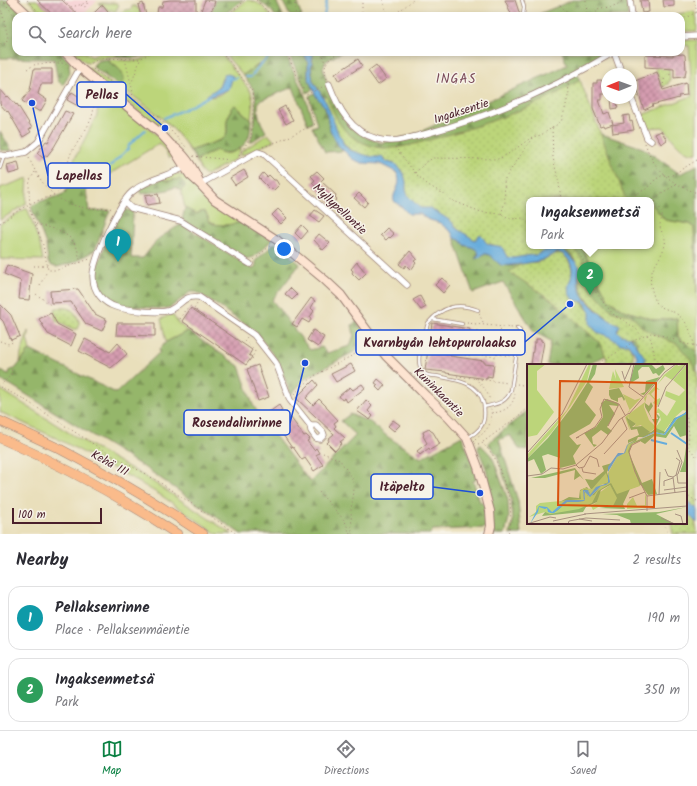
<!DOCTYPE html>
<meta charset="utf-8">
<style>
body{margin:0;font-family:Kalam,sans-serif;background:#f2f2f3;color:#2b2b33}
.compass{position:absolute;left:601px;top:68px;width:36px;height:36px;border-radius:50%;background:#fff;box-shadow:0 2px 6px #0003;rotate:269deg}
.scale{position:absolute;left:12px;bottom:10px;width:90px;box-sizing:border-box;padding-left:4px;border:2px solid #4a1f2b;border-top:0;font-size:11px;line-height:14px;white-space:nowrap;color:#4a1f2b;-webkit-text-stroke:3px #f7f3e8;paint-order:stroke}
.you{position:absolute;left:284px;top:249px;width:14px;height:14px;margin:-10px;border:3px solid #fff;border-radius:50%;background:#1a73e8;box-shadow:0 0 0 6px #1a73e833}
.badge{display:grid;place-items:center;width:26px;height:26px;border-radius:50%;background:#0b8043;color:#fff;font-size:13px;font-weight:700}
.pin{position:absolute;translate:-50% -33px;filter:drop-shadow(0 1px 2px #0008)}
.pin::after{content:'';position:absolute;top:21px;width:14px;height:12px;background:inherit;clip-path:polygon(0 0,100% 0,50% 100%)}
.popup{position:absolute;left:526px;top:197px;width:128px;height:52px;box-sizing:border-box;display:grid;place-content:center;border-radius:8px;background:#fff;filter:drop-shadow(0 1px 3px #0005);font-size:13px;white-space:nowrap;color:#7c7c81}
.popup b{font-size:15px;color:#2b2b33}
.popup::after{content:'';position:absolute;left:50%;top:100%;margin-left:-8px;border:8px solid transparent;border-top-color:#fff}
.list{margin:0;padding:0;list-style:none}
h2{display:flex;justify-content:space-between;align-items:center;height:52px;margin:0;padding:0 16px;font-size:17px}
h2 small{font-size:13px;font-weight:400;color:#7c7c81}
.list li{display:grid;grid-template-columns:26px 1fr auto;gap:12px;align-items:center;box-sizing:border-box;height:64px;margin:0 8px 8px;padding:0 8px;border:1px solid #e1e1e2;border-radius:12px}
.list b{display:block;font-size:15px;white-space:nowrap}
.list p{margin:0;font-size:13px;white-space:nowrap;color:#7c7c81}
.list em{font-size:13px;font-style:normal;color:#7c7c81}
.icon{flex:none;width:22px;height:22px;fill:none;stroke:currentColor;stroke-width:2;stroke-linecap:round;stroke-linejoin:round}
.map{position:relative;flex:none;width:697px;height:534px;overflow:hidden}
.search{position:absolute;background:#fff;box-shadow:0 2px 6px #0003;left:12px;right:12px;top:12px;height:44px;display:flex;align-items:center;gap:10px;box-sizing:border-box;padding:0 14px;border-radius:12px;color:#7c7c81;font-size:15px}
.sheet{height:196px;background:#fff}
nav{display:flex;justify-content:space-around;align-items:center;box-sizing:border-box;height:56px;border-top:1px solid #e1e1e2;background:#fff;font-size:11px;color:#7c7c81}
nav a{display:grid;justify-items:center;gap:2px}
nav .on{color:#0b8043}
.map>svg:first-child{display:block}
.built{fill:#f7cfd3}
.grass{fill:#bcd57a;stroke:#837a52;fill-rule:evenodd}
.forest{fill:url(#forest-firs);stroke:#706a4a}
.park{fill:url(#park-dots);stroke:#837a52}
.water{fill:#66acdc;stroke:#586684}
.lines{fill:none;stroke-linecap:round;stroke-linejoin:round}
.stream{stroke:#66acdc;stroke-width:2}
.building{fill:url(#building-cross-hatch)}
.service-casing{stroke:#9a7f73;stroke-width:4}
.minor-casing{stroke:#9a7f73;stroke-width:7}
.secondary-casing{stroke:#9a7f73;stroke-width:10}
.trunk-casing{stroke:#9a7f73;stroke-width:10}
.path{stroke:#9a7f73;stroke-width:1;stroke-dasharray:1 3;stroke-linecap:butt}
.service{stroke:#fff;stroke-width:2.5}
.minor{stroke:#fff;stroke-width:5.5}
.secondary{stroke:#fde4d1;stroke-width:8}
.trunk{stroke:#fabb8b;stroke-width:9}
.labels{text-anchor:middle;stroke-width:3;stroke-linejoin:round;paint-order:stroke}
.street-label{font-size:12px;fill:#4a1f2b;stroke:#f7f3e8}
.neighbourhood-label{font-size:13px;letter-spacing:1px;fill:#7b4b5a;stroke:#f7f3e8}
.inset-river{fill:none;stroke:#66acdc;stroke-width:2}
.inset-road{fill:none;stroke:#a99281;stroke-width:1}
.view{fill:#d8530f;fill-opacity:0.15;stroke:#d8530f;stroke-width:2}
.inset-edge{fill:none;stroke:#4a1f2b;stroke-width:2}
.leader{fill:none;stroke:#1d4ed8;stroke-width:1.5}
.callout-dot{fill:#1d4ed8;stroke:#f7f3e8;stroke-width:1.5}
.callout{fill:#f7f3e8;stroke:#1d4ed8;stroke-width:1.5}
.callout-label{font-size:13px;text-anchor:middle;font-weight:bold;fill:#4a1f2b}
</style>
<div class="map">
<svg width="697" height="534" viewBox="0 0 697 534">
<defs>
<pattern id="forest-firs" width="22" height="20" patternUnits="userSpaceOnUse"><rect width="22" height="20" fill="#95b66a"/><path d="M5 1l3.5 6h-7zM16 11l3.5 6h-7z" fill="#7c9357"/></pattern>
<pattern id="park-dots" width="8" height="8" patternUnits="userSpaceOnUse"><rect width="8" height="8" fill="#bcd57a"/><path d="M2 2h.1M6 6h.1" fill="none" stroke="#a3b66a" stroke-width="1.8" stroke-linecap="round"/></pattern>
<pattern id="building-cross-hatch" width="8" height="8" patternUnits="userSpaceOnUse"><rect width="8" height="8" fill="#d59db0"/><path d="M0 0l8 8M0 8l8-8" fill="none" stroke="#af7f8f"/></pattern>
</defs>
<rect width="100%" height="100%" fill="#f7f3e8"/>
<filter id="ink" filterUnits="userSpaceOnUse"><feTurbulence type="fractalNoise" baseFrequency=".025" numOctaves="2"/><feDisplacementMap in="SourceGraphic" scale="8" xChannelSelector="R" yChannelSelector="G"/><feConvolveMatrix kernelMatrix="1 2 1 2 8 2 1 2 1" color-interpolation-filters="sRGB"/></filter>
<filter id="wash" filterUnits="userSpaceOnUse"><feTurbulence type="fractalNoise" baseFrequency=".012" numOctaves="4" result="noise"/><feDisplacementMap in="SourceGraphic" scale="16" xChannelSelector="R" yChannelSelector="G"/><feGaussianBlur stdDeviation="0.9" result="paint"/><feColorMatrix in="noise" values="0 0 0 0 0 0 0 0 0 0 0 0 0 0 0 0 0 1.4 0 .05"/><feComposite in="paint" operator="in"/></filter>
<g filter="url(#wash)">
<rect width="100%" height="100%" fill="#e9dfbb"/>
<path class="built" d="M28,0H98L82,16H44Z"/>
<path class="grass" d="M28,0H37L54,16H44Z
M247,0C257,0 265,8 271,16H227Z
M102,3H117L119,5L115,12L111,10L108,11L103,5L101,6L99,4Z
M132,6H136V8H139L141,16H135L129,14L119,16L125,10L132,9Z
M694,11L697,19V31H681V16H667Z
M681,40H697V153C682,156 671,136 663,127L647,128L642,115L692,96L689,46L681,45Z
M72,52H84L92,57L100,52L118,53L116,56L98,58L87,63Z
M155,52H220L251,92L253,101L251,120L235,105C232,110 227,117 227,123C227,129 228,133 224,139L190,151C174,124 147,106 122,88C126,76 121,68 110,63L109,59L135,61L141,60ZM222,78L232,79C229,92 219,97 207,97L219,87Z
M223,52H271L270,57L243,75Z
M89,68L152,113L163,124L161,126L146,117L87,71Z
M89,82L99,88L158,136L176,156L169,158L160,143L108,175C95,165 81,176 69,183L71,166L97,115L98,102L95,93L87,83Z
M268,134L274,141L240,156L242,151Z
M241,148L236,159L206,175L201,171L196,160L216,150C227,156 231,153 241,148Z
M178,173L179,175H184L187,177L211,205L242,221C234,226 215,228 208,220V216L200,212L196,214L185,208L181,191L185,186L184,183L180,179L168,181L164,180V178Z
M28,178L26,204L0,220V188Z
M651,203L665,220L690,224L694,227L697,294V352L678,337L677,318L655,320L623,310L608,299L581,246H651Z
M25,209H27L28,210L40,245L43,260L0,259V224Z
M172,314L178,323L188,331L166,342L161,319Z
M28,331L29,335L27,338L30,350L20,362L21,354Z
M0,389L71,434L144,476L232,534H217L162,496L128,476L56,438L0,412Z"/>
<path class="forest" d="M0,0H9L26,16H16V52H60L70,62L69,65L70,73L63,85L58,81L54,59L0,58Z
M215,0H243L222,16H207L213,8Z
M258,0H277V3L283,16H275L272,11Z
M282,0H298V6L302,16H290Z
M573,0H626L628,16H540L539,14Z
M119,52H149C139,60 129,58 116,56Z
M271,52H285L305,96L313,122L308,125L293,87L259,101C256,113 260,121 266,132L251,142H250C254,133 258,100 254,91C252,86 246,80 243,75L270,57Z
M288,52H304L308,63V78L313,89L307,93Z
M311,52H342L326,61L323,68L327,83L337,107L349,126L367,138L382,143L413,135L567,65L562,52H606L576,70L598,133L643,148L680,174L697,165V294L694,227L690,224L665,220L651,203V200H529V246H581L608,299L623,310L655,320L677,318L678,337L697,352V509L686,500V365L638,349L630,337L594,308L580,293L578,281L580,267L573,258L558,247L553,248L488,244L477,239L475,240C467,237 458,231 454,224L406,190L391,163L385,160L383,156L378,158L349,150L343,143L323,97L313,81L311,68L313,55Z
M109,59L110,63C121,68 126,76 122,88L93,67C94,60 103,60 109,59Z
M315,93L325,107L330,130L338,145L343,151L325,152L312,127L317,125L309,96Z
M235,105L251,120C250,125 251,131 249,136C244,150 229,157 216,150L196,160L190,151L221,140C230,136 226,129 227,120C228,116 231,113 231,108Z
M0,131L12,151L0,150Z
M92,170L105,172L108,175L86,190L89,211L110,210L95,250L73,263L57,267L52,266L48,262L46,244L31,207C40,199 54,199 65,193L69,183Z
M164,178V180L168,181L180,179L184,183L185,186L181,191L175,187L168,190L141,194L139,189Z
M185,208L196,214L203,211L206,213C208,216 207,220 210,222C215,227 236,225 242,221L272,240L254,257L245,259L182,220Z
M121,210H127L133,211L131,258H143L158,239L181,224L252,268H254L256,265V260L275,243L300,264L272,300L310,350L322,347L327,353L350,346L354,335L352,325L357,321L369,340L368,344L306,378L291,394L279,363L256,332L211,301L196,292H190L171,307L162,309L122,305L111,302L103,296L98,289L95,280L96,269L118,213Z
M454,238C460,239 462,243 466,245C472,248 473,246 478,252V256L481,257L482,254H487L513,266L520,263L533,262L578,301L585,303L590,312L624,346L587,365H547L551,341L534,332L503,282L473,293Z
M188,331L239,366L253,405L260,416L310,482L356,435L341,421L350,414L370,422L388,437L421,458L462,436L473,465L476,480L473,481L480,502H483L485,508L486,517L485,528L433,530L430,534H241L150,471L11,385L0,380V371L9,374L10,370L15,369L30,350L116,393L160,352L159,350L166,342Z
M528,410V450L519,449L510,435L499,440L518,501L521,534H510L513,521L511,499L497,455L488,443Z
M481,445L490,454L494,461L508,500L509,518L505,534H492L486,484L489,483L486,468L478,449L479,446Z"/>
<path class="park" d="M655,67L669,68L670,79L668,84L662,87Z
M580,80L626,200H529V246H572L589,269V287L613,312L631,315L644,329L677,344L691,360L697,373V510L694,508L686,500V365H642L637,342L633,337L622,336L617,331L619,328C609,316 593,310 585,296C577,284 581,268 573,257C571,253 565,250 561,247L539,256L510,258L507,257L500,247L466,237L448,220L422,211L406,196L397,165L386,161L383,157C374,157 364,157 356,153C337,144 329,114 321,96L327,97C334,113 340,131 356,139C364,144 375,148 385,148C401,149 417,143 433,139C484,125 535,108 580,80Z
M559,252C566,255 571,263 572,271C573,275 572,280 573,283C575,292 580,301 586,308C595,317 641,346 632,360L613,365H602L607,360L601,344L552,300L509,272L523,263L538,262Z
M56,308C60,308 66,307 70,309C76,311 82,324 78,329H73L56,320L54,310Z
M686,508C693,516 697,523 697,534H673L671,523H686Z"/>
<path class="water" d="M304,52H311L313,55L311,68L313,81L327,104L339,135L342,138L343,143L349,150C358,152 374,160 382,156L385,161L397,165L404,174L406,182V190L408,196L419,207L421,208H430L451,221L457,229L475,240L480,234C484,237 483,239 486,242C488,246 497,245 502,247L507,257L513,258L531,255H536L544,251L558,247C567,252 573,259 580,267L578,283L582,296L596,310L611,321L620,325L617,331L621,335L630,337C632,339 645,357 645,358C645,361 644,363 643,365H611L619,361H634L636,359L637,356L628,344H620L610,337L597,332L590,324V312L585,303C580,300 575,302 571,297C564,286 572,282 572,272C573,264 565,251 556,253C551,255 547,258 542,260C536,262 505,267 501,265C494,261 492,253 483,254L481,257L475,259L479,254C476,247 471,247 464,245L460,240L454,238L452,233L440,223L427,219L420,214H409C406,212 405,210 402,207C400,205 397,204 395,202C389,194 405,186 396,172L380,164L362,163L352,159L338,145L330,130L325,107L317,98L308,78V63Z
M228,74L233,76L229,89L207,98V95L219,87L224,75Z
M686,500L697,509V523L686,512Z"/>
<g class="lines">
<path class="stream" d="M324,16L327,0
M246,77H251L258,67L274,52
M231,79L237,78
M164,118L185,109L209,96
M102,174L128,149L129,145L145,130"/>
</g>
<g id="blocks">
<path class="building" d="M37,0H62L79,16H54Z
M170,0H196V14L159,16V13H157L158,7H162L163,1Z
M205,0L215,1L213,8L207,16H199Z
M505,0H515L520,15L512,16Z
M640,0H648L649,12L642,13Z
M663,0H674V6L664,7Z
M143,3L146,15L141,16L138,5Z
M103,5L112,16H91L101,6Z
M683,54L685,55L686,70L685,76L683,77L674,78V69L645,67V55L673,56V55Z
M358,59L362,66L339,81L335,74Z
M376,65L386,79L378,85L368,71Z
M34,69H52V84H41L38,94L47,100L40,112L22,101L30,90Z
M657,72L663,90L686,83L687,95L678,96L679,98L652,105L653,106L644,110L635,81Z
M597,80H602V83H605V94H602V100H599L604,114L609,112L613,124L604,127L603,125L600,126L593,109V83H597Z
M0,89L7,97L8,96L16,105L17,104L32,128L29,129L31,132L23,137L8,111L7,112L0,104Z
M72,92L83,99L78,106L67,100Z
M611,98H616L618,108L612,109Z
M285,106L293,120L286,124L278,110Z
M65,111L73,114L54,147L47,156L45,155L43,158L37,153L46,141L48,142Z
M629,115L630,122L632,121L634,130L613,133L612,125L624,123L623,116Z
M661,131L667,140L661,144L655,134Z
M18,162L20,171L9,174L7,165Z
M244,170L248,177L235,185L230,178Z
M317,171L324,178L321,181L336,195L335,197L337,199L332,204L312,183L315,180L311,176Z
M263,173L267,177L269,175L274,180H276L279,185L274,190L271,188L270,189L259,178Z
M359,193L368,202L364,207L354,198Z
M151,194V195L158,194L160,203L147,205L145,195Z
M278,209L287,218L281,224L272,215Z
M315,210L324,216L319,222L310,216Z
M302,225L308,231L301,239L295,233Z
M387,228L394,234L390,238L389,237L386,240L380,235Z
M319,234L330,243L323,250L314,240Z
M410,251L417,259L414,261L416,263L411,270L406,265L404,268L399,264Z
M357,262L366,273L359,280L352,273L353,271L351,269Z
M7,265L32,274L29,300L19,299L21,281L4,274Z
M442,278L450,285L443,293L435,285Z
M290,288L297,295L292,300L285,294Z
M78,289L95,314L107,320L102,331L86,324L71,302L51,303L50,291Z
M420,296L426,307L421,310L413,300Z
M311,298L315,301L311,308L314,311L310,317L311,319L309,323L302,319L297,327L292,324Z
M0,304L11,315L20,336L11,340L3,321L0,318Z
M191,308L252,350L249,355L252,357L246,365L182,321Z
M51,313L57,324L76,334L71,346L48,334L39,319Z
M117,323H155V336L116,335Z
M432,323L470,329L469,335L459,334L458,338L452,337L450,356L484,361V363L494,364L492,377L487,376V379L446,373V372L425,370Z
M313,330L324,337L318,347L307,340Z
M85,339L110,352L118,343L127,354L111,368L79,351Z
M536,339H541V341L544,342L540,365H531L534,343H536Z
M351,364L355,371L336,382L331,374Z
M258,365L269,397L258,401L247,369Z
M378,379L385,385L380,391L376,387L378,385L375,383Z
M314,380L318,385L306,398L313,405L319,399L326,406V407L338,420L334,423L336,426L334,428L345,438L340,442L342,443L335,451L327,443L329,441L328,439L334,434L296,398Z
M362,384L365,388L347,402L345,398L342,400L339,396L350,387L353,390Z
M366,400L372,406L368,411L373,416L370,420L357,411Z
M279,405L282,410L280,412L287,421L291,418L304,436L306,435L310,439L307,441L314,450L316,448L319,453L316,455L323,465L314,471L305,458L302,460L293,447L292,448L268,413Z
M393,420L400,425L394,431L388,426Z
M429,429L431,431L433,432L440,444L430,450L429,448L420,455L417,451L427,443L423,436L424,435L423,432Z"/>
</g>
</g>
<g filter="url(#ink)">
<use href="#blocks" fill-opacity="0" stroke="#9a7f73" stroke-width="1"/>
<g class="lines">
<g class="service-casing">
<path id="service" d="M522,0L524,7L523,15
M0,168L4,156
M432,319L462,324
M484,407C496,404 507,403 511,390L520,331L517,328
M469,437C476,433 483,427 484,419C488,384 462,381 436,376C431,376 425,375 422,371C414,360 425,335 428,323C442,307 457,302 478,310"/>
</g>
<g class="minor-casing">
<path id="minor" d="M630,0L632,16
M681,37L697,36
M329,84C338,108 351,132 377,139C393,144 409,138 425,134C492,116 555,88 614,52L622,74
M631,97L647,138L651,141
M0,155L8,156L26,152L38,142L80,68
M187,166C169,176 147,179 132,192C119,203 92,261 93,277C93,291 103,303 116,307C126,310 160,314 170,310C183,304 183,295 199,297L254,335L276,363L290,400L310,425L311,431L316,438L320,439L324,435L323,432L316,425H310
M200,184L258,152L264,154L407,285
M124,201L131,208L181,221L250,264"/>
</g>
<g class="secondary-casing">
<path id="secondary" d="M12,0L29,16
M65,52L80,68L160,133L171,145L190,175L200,184L215,200L277,240L325,280L341,295L386,356L426,396L449,418L467,438L478,467L490,511L491,526L489,534
M173,146C186,155 193,167 199,181"/>
</g>
<g class="trunk-casing">
<path id="trunk" d="M0,421C19,430 39,439 58,448C108,474 157,503 203,534
M0,438C62,465 121,497 177,534"/>
</g>
<path class="path" d="M27,0L43,16
M64,0L77,13
M256,0L272,16
M295,0V12L298,16
M383,0L387,16
M586,0L587,16
M694,0L697,13
M0,3H5
M5,3L16,18
M81,5L85,7L88,2
M560,5L566,11L568,16
M0,7L2,12
M71,7L83,4L89,0
M0,14L2,12L8,38L5,44H0
M185,14V16
M193,14V16
M176,15V16
M225,16L238,7L245,0
M362,16V0
M393,16L413,0
M590,16L596,14L598,9L600,8L611,7L618,4L624,0
M681,20L697,12
M51,52L62,62
M86,52L89,55L97,52
M222,52L252,91L254,101L251,137L239,155
M286,52L306,95
M322,52L325,64
M593,52L595,56
M125,59L133,92L132,97
M88,65L100,58L140,59L152,52
M27,69L36,64L62,63L67,64
M93,69L158,117L186,147
M327,79C322,63 327,61 339,52
M131,84L137,69L140,60
M664,88C662,81 665,75 672,74
M635,89L637,88L638,90L636,91L639,99
M552,128L553,158L559,183L561,200
M645,143C655,172 669,182 697,193
M263,147L282,140L315,124L306,95L324,86
M395,147L415,173L428,185L442,193L451,200L481,212L501,214L511,219L523,218L529,223
M193,156L231,160
M29,158C47,199 69,212 114,208
M35,172L30,180L29,188L30,211L43,245L48,270H57L90,259
M415,173L425,163L433,158L498,159L510,153L525,142L532,137L541,135L561,122L565,109L569,92L568,84
M676,184C670,190 659,192 655,200C656,205 661,208 662,213C663,217 660,221 660,225C660,233 667,236 665,245C658,268 644,269 654,297C658,310 666,307 675,313C687,320 692,332 694,346
M624,200L646,189L656,179L663,175L670,176L674,174L697,160
M501,214L505,202L504,180L532,138
M0,223C10,217 19,209 30,204C42,197 59,198 65,184C67,174 67,163 71,153C74,148 78,142 81,137C95,116 101,100 80,82
M36,224C50,228 67,231 75,244C78,249 79,257 81,263
M574,246L584,261L591,286L607,307L615,316L625,321L636,329L642,336
M254,260L271,245
M34,266H47
M40,285L47,271
M36,294L52,306
M197,311L194,309L197,304
M479,314L484,324
M180,319L185,310L191,306L192,304
M467,323L513,328
M462,328L459,354L472,356
M478,331L474,354L496,357L501,327
M647,335L651,339L655,358L663,365
M247,337L244,341L249,344L255,351L252,358L253,359L255,357
M500,340L514,343
M0,341L8,344L13,342
M459,352L473,354
M497,354L511,356
M482,355L483,348
M595,365L625,348L635,340L651,333L658,334L685,344L697,346
M457,376L508,383
M475,378L486,390L490,400
M517,384L528,386
M0,386L11,375L12,367
M0,387L22,398L101,449L156,480L237,534
M294,394L314,376L370,346
M492,413C504,412 513,407 515,394
M686,414L689,434L686,468
M475,439C487,432 493,423 491,409
M483,442L519,416L528,408
M478,444L482,443L490,451L496,460L510,500L511,521L508,534
M690,449L697,457
M323,453L340,460L353,480L354,492L351,509L352,534
M319,492L345,521L350,534
M686,494L689,497L697,501
M664,523L668,534"/>
<use href="#service" class="service"/>
<use href="#minor" class="minor"/>
<use href="#secondary" class="secondary"/>
<use href="#trunk" class="trunk"/>
</g>
</g>
<g class="labels">
<g class="street-label">
<text transform="translate(461 111) rotate(-18)" y="4">Ingaksentie</text>
<text transform="translate(340 209) rotate(43)" y="4">Myllypellontie</text>
<text transform="translate(439 392) rotate(45)" y="4">Kuninkaantie</text>
<text transform="translate(110 463) rotate(29)" y="4">Kehä III</text>
</g>
<g class="neighbourhood-label">
<text x="456" y="83">INGAS</text>
</g>
</g>
<g transform="translate(527 364)">
<rect width="160" height="160" fill="#e9dfbb"/>
<path d="M62,0H64L60,17L43,43L25,68L0,95V91L40,46ZM150,0L151,2L159,0L145,16L138,12L130,21L137,11ZM160,0L159,47L156,46L147,54L136,69L128,64L123,68L118,67L114,61L107,63L109,60L103,58L101,52L103,67L98,53L118,38L117,34L128,22L133,26L129,25L124,30L129,36L133,34V38L129,44L130,41L126,39L128,36L122,30L120,31L117,43L122,56L129,63L134,56L132,49H129L131,44L140,52L149,37L138,32L139,27L152,32L158,26L146,16ZM88,5L97,23L82,25L86,7L89,15ZM96,30L108,36L114,34L100,49L103,47ZM83,121L91,134L87,141L73,142L66,146L64,142L70,138L72,129ZM118,129L119,133V144L100,145V140L106,133L110,142L118,141Z" fill="#bcd57a"/>
<path d="M66,0H70L68,10L62,19L66,23L58,38L69,51L63,60L42,72L50,81L54,80L46,92L49,100L33,104V94L21,90L15,92L19,106L14,110L7,95L0,98L1,94L21,74L44,44L60,19ZM108,0H124L129,5L136,1L138,5L132,12L129,9L126,10L122,3H115L111,7L112,14L102,20ZM133,13L117,31L113,30L118,28L119,17ZM92,24L98,35L97,37L95,33L91,34V38L84,35L82,31V26ZM80,35L91,39V42L82,41L88,50L80,63L85,67L81,71L74,66L65,73L66,80L70,81L67,83L57,69L69,63L76,53L74,39ZM124,38L126,42L122,48L125,55H131L129,49L133,53L129,62L118,43V39L122,42ZM160,47V71L153,73L147,62L139,74L127,72L118,80L113,77L105,80L102,89L115,119L125,115L130,130L121,131L114,121L103,125L96,140L98,145L72,144L86,142L90,134L83,121L74,126L70,138L59,143L56,148L15,152L18,148L11,147L12,144H16L13,139L29,140L42,133L52,134L53,126L60,123L65,130L63,131L61,126H56L57,136H43L36,138L24,148L21,144H18L17,145L24,149L27,148L40,138L58,136L57,127L63,133L74,122L81,120H73L66,129L58,115L66,116L77,107L75,102L85,99L80,108L83,118L85,102L98,89L101,80L108,76L101,79V76L112,71L110,65L104,66L99,53L109,60L105,63L115,62L123,68L120,69L124,68L129,64L138,68L147,54L150,53L137,70L127,68L117,73H111L109,77L128,69L138,71L150,55ZM159,83L160,108H153L157,97ZM48,104L57,116L53,112L47,116L48,106L18,114H4ZM160,143L129,150L148,160H104L103,156L90,151L75,150L132,148Z" fill="#95b66a"/>
<path d="M0,0H19L10,7V26L27,48L10,71L0,73ZM111,76L104,80L101,87L113,122L90,130L84,119L71,127L65,139L52,145L23,150L18,148L2,153L9,148V142L13,139L54,135L53,127L57,124L65,125L79,109L82,118L74,121L64,131L61,126L57,125L56,129L57,136H42L25,148L22,147L25,149L30,147L40,138L57,137L58,135V127L61,132L67,131L74,122L83,118L81,109L90,93L98,89L101,80Z" fill="#bcd57a"/>
<path d="M160,45L159,50L150,55L138,71L127,69L101,80L98,89L90,93L81,108L83,118L79,121L74,122L63,133L57,127L58,135L57,137L51,138H40L27,149H24L21,148L20,144L18,145L12,143L11,148L3,160L12,142L20,143L25,148L39,136H57L56,126H61L63,131L69,123L81,119V103L91,89H97L100,81L127,68L137,70L148,54L158,49Z" fill="#66acdc"/>
<path class="inset-river" d="M144,69L160,80M124,76L140,80"/>
<path class="inset-road" d="M107,0L102,23L116,33M95,7L98,17L101,19M98,15L104,1M131,43L139,23L159,0M102,50L138,8L149,0M81,62L92,40M52,73L49,74L68,63L75,53L73,45L77,35L92,40L98,51M113,77L105,81L102,88L108,108L120,132V147M0,89L35,50L60,0M77,90L100,65L95,54M149,94L153,97L149,111M49,101L52,104L57,103L63,92L70,95L72,103M55,104L56,108L69,110M138,105L141,112L146,113M150,111L151,119H160M0,112L15,110L24,104L36,105L49,101L75,79L92,56L102,49M137,122V117L146,114M137,126L160,123M148,129L146,113L151,110L155,98L150,86M132,131L133,108M120,132L160,127M102,134L118,128M57,150L160,142M148,150L154,152L156,160M134,154L148,160M52,155L65,157M26,157L59,150M0,160L23,153L29,154M41,160L42,157L59,154L93,156"/>
<path class="view" d="M33,17L129,19L127,143L31,141Z"/>
<rect width="160" height="160" class="inset-edge"/>
</g>
<path class="leader" d="M165 128L126 94M32 103L48 176M570 304L525 342M305 363L290 423M480 493L433 487"/>
<g class="callout-dot">
<circle cx="165" cy="128" r="4"/>
<circle cx="32" cy="103" r="4"/>
<circle cx="570" cy="304" r="4"/>
<circle cx="305" cy="363" r="4"/>
<circle cx="480" cy="493" r="4"/>
</g>
<g class="callout">
<rect x="77" y="82" width="49" height="25" rx="4"/>
<rect x="48" y="163" width="62" height="25" rx="4"/>
<rect x="356" y="330" width="169" height="25" rx="4"/>
<rect x="184" y="410" width="106" height="25" rx="4"/>
<rect x="371" y="474" width="62" height="25" rx="4"/>
</g>
<g class="callout-label">
<text x="102" y="99">Pellas</text>
<text x="79" y="180">Lapellas</text>
<text x="440" y="347">Kvarnbyån lehtopurolaakso</text>
<text x="237" y="427">Rosendalinrinne</text>
<text x="402" y="491">Itäpelto</text>
</g>
</svg>
<svg class="compass" viewBox="-18 -18 36 36"><path d="M0-13l5 13h-10z" fill="#e53935"/><path d="M0 13l5-13h-10z" fill="#7c7c81"/></svg>
<div class="scale">100 m</div>
<div class="you"></div>
<div class="pin badge" style="left:118px;top:262px;background:#0f9aa8">1</div>
<div class="pin badge" style="left:590px;top:295px;background:#2e9e5b">2</div>
<div class="popup"><b>Ingaksenmetsä</b>Park</div>
<div class="search"><svg class="icon" aria-label="search" viewBox="0 0 24 24"><circle cx="10" cy="10" r="6"/><path d="M15 15l6 6"/></svg>Search here</div>
</div>
<section class="sheet">
<h2>Nearby<small>2 results</small></h2>
<ul class="list">
<li><span class="badge" style="background:#0f9aa8">1</span><div><b>Pellaksenrinne</b><p>Place · Pellaksenmäentie</p></div><em>190 m</em></li>
<li><span class="badge" style="background:#2e9e5b">2</span><div><b>Ingaksenmetsä</b><p>Park</p></div><em>350 m</em></li>
</ul>
</section>
<nav>
<a class="on"><svg class="icon" aria-label="map" viewBox="0 0 24 24"><path d="M3 6l6-2 6 2 6-2v14l-6 2-6-2-6 2zM9 4v14M15 6v14"/></svg>Map</a>
<a><svg class="icon" aria-label="directions" viewBox="0 0 24 24"><path d="M12 3l9 9-9 9-9-9zM9 14v-3h6M13 9l2 2-2 2"/></svg>Directions</a>
<a><svg class="icon" aria-label="saved" viewBox="0 0 24 24"><path d="M7 4h10v16l-5-4-5 4z"/></svg>Saved</a>
</nav>
